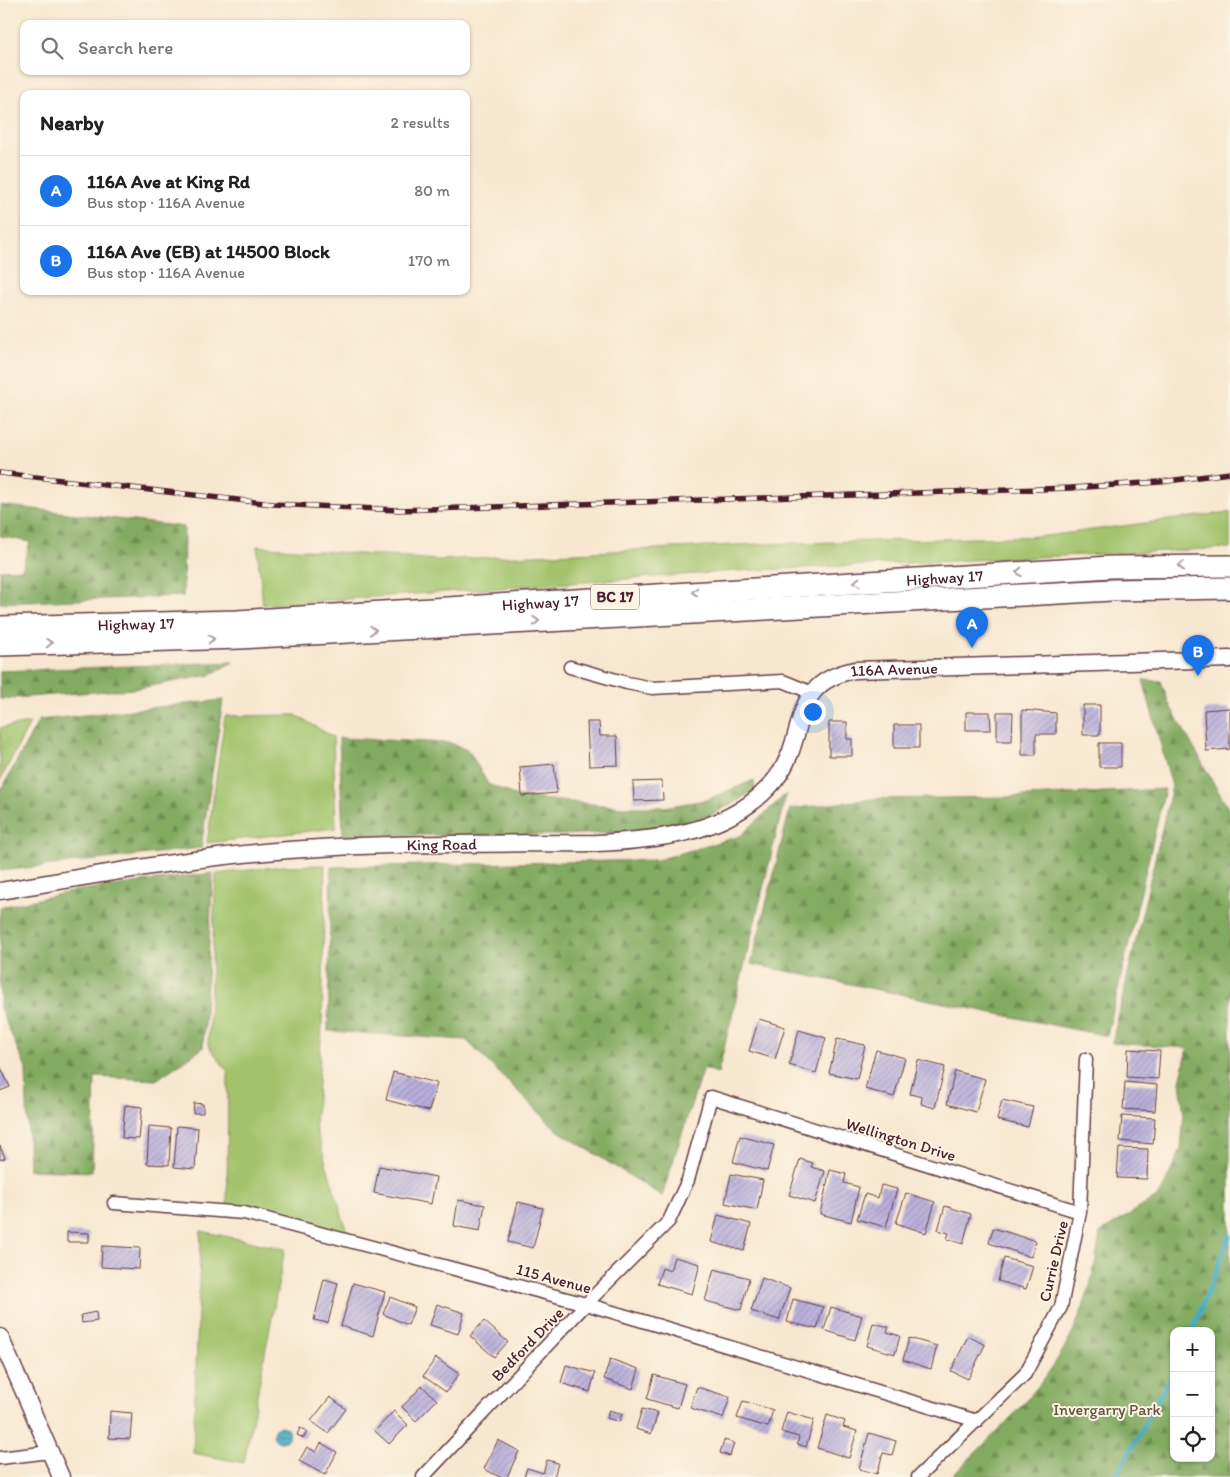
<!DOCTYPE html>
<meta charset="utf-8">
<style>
body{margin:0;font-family:Itim,sans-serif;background:#f6f6f6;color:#222}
.controls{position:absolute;right:15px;bottom:15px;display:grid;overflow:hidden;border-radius:10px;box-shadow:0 1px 4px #0004}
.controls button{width:45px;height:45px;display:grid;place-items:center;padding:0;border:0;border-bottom:1px solid #e0e0e0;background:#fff;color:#222;font:25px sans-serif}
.you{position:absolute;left:812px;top:711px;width:18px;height:18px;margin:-12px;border:4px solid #fff;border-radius:50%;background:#1a73e8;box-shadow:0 0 0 8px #1a73e833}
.badge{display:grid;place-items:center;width:32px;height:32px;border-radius:50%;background:#1a73e8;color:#fff;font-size:16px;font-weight:700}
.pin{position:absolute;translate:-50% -41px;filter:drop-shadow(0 1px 2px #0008)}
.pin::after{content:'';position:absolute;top:26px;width:18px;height:15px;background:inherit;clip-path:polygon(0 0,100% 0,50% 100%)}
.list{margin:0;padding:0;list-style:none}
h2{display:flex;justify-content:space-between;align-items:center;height:65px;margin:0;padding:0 20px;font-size:21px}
h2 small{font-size:16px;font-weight:400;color:#767676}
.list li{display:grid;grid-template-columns:32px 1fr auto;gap:15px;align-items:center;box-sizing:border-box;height:70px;padding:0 20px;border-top:1px solid #e0e0e0}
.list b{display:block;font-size:19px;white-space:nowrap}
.list p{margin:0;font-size:16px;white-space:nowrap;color:#767676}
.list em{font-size:16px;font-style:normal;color:#767676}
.icon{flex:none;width:28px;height:28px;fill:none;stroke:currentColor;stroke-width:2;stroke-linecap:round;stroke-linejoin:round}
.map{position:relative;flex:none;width:1230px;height:1477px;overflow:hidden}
.search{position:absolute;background:#fff;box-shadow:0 1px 4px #0004;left:20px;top:20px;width:450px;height:55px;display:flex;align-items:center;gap:12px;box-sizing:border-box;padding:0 18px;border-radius:10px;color:#767676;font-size:19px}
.panel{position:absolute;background:#fff;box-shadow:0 1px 4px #0004;left:20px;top:90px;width:450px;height:205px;border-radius:10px}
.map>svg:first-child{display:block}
.green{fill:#a3c46d;stroke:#76724c}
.forest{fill:url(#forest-firs);stroke:#666446;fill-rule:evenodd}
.water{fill:url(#water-rules);stroke:#476578}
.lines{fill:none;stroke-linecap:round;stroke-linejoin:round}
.stream{stroke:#44abc4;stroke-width:4.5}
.building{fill:url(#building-hatch)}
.minor-casing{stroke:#643d44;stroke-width:15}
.tertiary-casing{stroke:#643d44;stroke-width:19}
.trunk-casing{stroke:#643d44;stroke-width:24}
.minor{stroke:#fff;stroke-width:12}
.tertiary{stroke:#fff;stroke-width:16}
.trunk{stroke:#fff;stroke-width:21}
.rail-casing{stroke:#4a1f2b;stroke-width:5.5}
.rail{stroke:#fcf5e5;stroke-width:4;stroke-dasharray:11;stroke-linecap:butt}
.oneway{stroke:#ae9aa0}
.labels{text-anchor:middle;stroke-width:4;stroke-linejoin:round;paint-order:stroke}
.shield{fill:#fcf5e5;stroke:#7f5f63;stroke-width:1}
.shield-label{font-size:15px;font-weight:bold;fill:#4a1f2b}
.street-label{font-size:16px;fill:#4a1f2b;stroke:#fcf5e5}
.park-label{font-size:16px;fill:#65513f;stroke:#fcf5e5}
</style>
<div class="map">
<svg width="1230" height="1477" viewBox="0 0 1230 1477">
<defs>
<pattern id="forest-firs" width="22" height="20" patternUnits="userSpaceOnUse" patternTransform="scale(1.25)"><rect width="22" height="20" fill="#82aa60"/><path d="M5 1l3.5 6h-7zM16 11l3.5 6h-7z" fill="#6c8a4f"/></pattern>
<pattern id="water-rules" width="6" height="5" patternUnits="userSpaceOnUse" patternTransform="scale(1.25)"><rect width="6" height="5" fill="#44abc4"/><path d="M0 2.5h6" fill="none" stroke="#3b8b9f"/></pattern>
<pattern id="building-hatch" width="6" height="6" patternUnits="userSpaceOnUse" patternTransform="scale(1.25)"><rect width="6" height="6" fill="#bab1dd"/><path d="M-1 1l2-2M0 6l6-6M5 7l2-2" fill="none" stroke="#998fb3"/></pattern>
</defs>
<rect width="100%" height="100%" fill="#fcf5e5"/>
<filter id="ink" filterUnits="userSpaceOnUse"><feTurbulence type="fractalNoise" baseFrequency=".02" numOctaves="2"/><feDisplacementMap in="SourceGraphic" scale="10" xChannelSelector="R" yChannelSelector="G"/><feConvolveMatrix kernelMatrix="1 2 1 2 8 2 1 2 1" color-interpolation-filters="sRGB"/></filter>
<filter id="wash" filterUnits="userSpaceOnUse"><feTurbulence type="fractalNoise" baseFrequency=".0096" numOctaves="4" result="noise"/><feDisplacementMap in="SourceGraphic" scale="20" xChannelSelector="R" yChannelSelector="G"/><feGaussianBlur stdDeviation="1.12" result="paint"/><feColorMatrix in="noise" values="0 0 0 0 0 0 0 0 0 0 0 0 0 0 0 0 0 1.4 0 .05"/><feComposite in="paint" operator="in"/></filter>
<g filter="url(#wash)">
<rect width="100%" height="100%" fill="#f8e7d0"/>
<path class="green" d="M1230,512V548L737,571L263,605L257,546L437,560L732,545L1046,536Z
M296,715L333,737L336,828L207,843L225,716Z
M30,723L0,781V728Z
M325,865L322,1026L315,1127L348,1235L264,1211L227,1207L228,1072L208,1045L216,874L283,866Z
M201,1231L285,1249L244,1463L193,1453Z"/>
<path class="forest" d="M0,505L184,527L183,596L0,603V570L22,569L30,542L0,536Z
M233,662L210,675L134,689L0,699V671Z
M1143,680L1161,681L1169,704L1230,812V1477H951C1032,1397 1085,1353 1100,1233L1160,1195L1181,1149L1184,1115L1180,1081L1188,1048L1112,1043L1172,786ZM1174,1331H1211V1458H1174Z
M223,700L201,848L0,871V792L39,720Z
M339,738L451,743L469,751L488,784L519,797L623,807H664L706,800L754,780L755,790L714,814L659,830L562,835H343Z
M1165,789L1107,1036L751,964L790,809L871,799L1008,797Z
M786,794L718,1073L703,1068L662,1196L557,1130L466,1040L328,1031L331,867L657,860L740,836Z
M213,873L203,1048L156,1080L95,1077L92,1172L29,1170L26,1069L0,1008V907L80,890Z"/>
<path class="water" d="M273 1434a8 8 0 1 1 16 0a8 8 0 1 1-16 0Z"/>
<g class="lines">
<path class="stream" d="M1192,1331L1230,1236
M1116,1477L1174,1370"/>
</g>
<g id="blocks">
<path class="building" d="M1083,705H1100V735H1083Z
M1230,708V749L1206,751L1204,710Z
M1022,710L1056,713V734H1036V755H1022Z
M966,712H990L991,730H966Z
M997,712H1013L1012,741H997Z
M587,722H599L600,736H617L618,765L589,766Z
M829,722H847V739H852V756H829Z
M894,725H919V748H894Z
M1099,743H1121V767H1099Z
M554,764L557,793L522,796L520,767Z
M662,781L663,800L634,801L633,782Z
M759,1019L785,1027L775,1059L749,1051Z
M799,1030L826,1038L816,1073L789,1065Z
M837,1039L865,1045L857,1079L829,1073Z
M1128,1049L1160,1051L1158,1079L1127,1077Z
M876,1050L905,1058L894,1097L865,1089Z
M918,1060L945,1067L935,1108L921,1104L922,1097L910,1094Z
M0,1066L10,1087L0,1091Z
M955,1071L985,1079L976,1112L947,1104Z
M393,1072L437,1083L429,1111L386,1100Z
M1125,1082L1157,1085L1155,1111L1123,1109Z
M1002,1100L1033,1107L1028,1127L997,1120Z
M194,1103L203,1104V1113H193Z
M125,1105L142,1107L139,1139L122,1138Z
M1122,1116L1155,1118L1153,1144L1120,1141Z
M149,1126L171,1128L169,1165L147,1164Z
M177,1126L198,1128L195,1169L174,1167Z
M740,1136L774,1145L767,1171L733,1162Z
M0,1146L5,1158L0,1160Z
M1119,1148L1148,1149L1147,1179L1117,1178Z
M800,1159L813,1163L811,1167L825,1171L815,1203L789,1195Z
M379,1166L436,1177L431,1204L374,1193Z
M830,1170L846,1174L844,1183L859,1187L851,1222L820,1214Z
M731,1174L763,1180L757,1210L725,1203Z
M881,1185L897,1189L886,1227L857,1219L865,1194L878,1198Z
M906,1193L935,1202L926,1233L896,1223Z
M458,1200L485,1205L480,1231L454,1226Z
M518,1202L543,1208L533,1248L508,1242Z
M945,1206L971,1214L963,1244L947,1239L949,1233L938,1230Z
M718,1215L751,1224L744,1251L711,1242Z
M993,1228L1036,1241L1031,1257L989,1243Z
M67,1232L89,1233V1242H67Z
M102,1246L140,1248L139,1269L101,1267Z
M674,1257L700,1264L692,1294L657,1284L662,1268L670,1271Z
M1004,1258L1033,1266L1026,1289L998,1281Z
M714,1269L749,1278L741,1310L705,1301Z
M762,1278L790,1288L779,1320L751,1311Z
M324,1279L338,1283L328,1323L314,1320Z
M353,1283L385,1292L373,1336L341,1326Z
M390,1297L415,1307L408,1325L383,1314Z
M793,1299L823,1307L817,1329L787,1322Z
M437,1304L464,1313L458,1334L430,1325Z
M831,1307L862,1316L855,1340L824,1330Z
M96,1312L97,1321L82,1323L81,1315Z
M484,1321L508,1342L494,1357L470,1336Z
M873,1323L889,1327L887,1332L900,1336L895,1354L867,1346Z
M968,1336L985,1345L968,1379L951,1371Z
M909,1338L937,1346L931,1369L903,1360Z
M436,1358L459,1374L446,1392L423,1376Z
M610,1359L639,1369L633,1389L604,1379Z
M566,1365L595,1373L590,1392L561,1383Z
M654,1375L685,1384L678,1408L647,1399Z
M422,1386L437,1400L416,1421L402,1407Z
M697,1387L730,1397L723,1418L690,1408Z
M330,1397L346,1409L328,1433L311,1421Z
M743,1401L773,1410L768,1427L737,1418Z
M642,1409L658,1413L651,1434L636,1429Z
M609,1410L622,1414L619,1422L607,1418Z
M110,1411L132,1413L130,1439L109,1438Z
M394,1411L408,1425L389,1444L375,1431Z
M787,1412L814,1420L806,1447L797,1444L799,1437L781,1432Z
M827,1415L845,1421L843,1427L857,1431L849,1458L817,1448Z
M300,1428L307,1431L304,1438L297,1435Z
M869,1433L896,1441L892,1455L883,1453L877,1474L859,1469Z
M498,1440L519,1451L507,1477H500L484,1469Z
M724,1440L734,1443L730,1456L720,1453Z
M321,1443L337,1452L325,1475L299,1461L307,1447L316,1452Z
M547,1460L558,1463L554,1477H524L527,1468L543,1473Z"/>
</g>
</g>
<g filter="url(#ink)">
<use href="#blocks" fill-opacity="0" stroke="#643d44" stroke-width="1"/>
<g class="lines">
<g class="minor-casing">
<path id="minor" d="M570,667L627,683L652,688L783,681L810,692
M114,1203L244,1213L586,1304L977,1421
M0,1458L50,1452
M423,1477L586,1304L669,1221L688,1180L711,1097L1080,1212
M918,1477L1025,1374L1061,1307L1080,1212L1086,1059"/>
</g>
<g class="tertiary-casing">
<g id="tertiary">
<path id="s1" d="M0,891C96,875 192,857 289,850C391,842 495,844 597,843C660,840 732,833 775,780C810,736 786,683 855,670L1230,659"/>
<path d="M0,1337L61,1477"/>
</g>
</g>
<g class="trunk-casing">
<g id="trunk">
<path id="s2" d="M0,627L237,621L1111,567L1230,566"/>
<path d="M0,645L240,638L1112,590L1230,588"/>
</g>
</g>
<use href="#minor" class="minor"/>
<use href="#tertiary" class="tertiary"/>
<use href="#trunk" class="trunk"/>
<g class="rail-casing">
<path id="rail" d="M0,473L273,504L398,510L1071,488L1160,482L1230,473"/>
</g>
<use href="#rail" class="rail"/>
</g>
<defs><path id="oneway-chevron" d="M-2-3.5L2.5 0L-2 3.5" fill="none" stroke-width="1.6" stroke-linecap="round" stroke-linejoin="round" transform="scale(1.25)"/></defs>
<g class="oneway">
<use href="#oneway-chevron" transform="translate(1181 566) rotate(180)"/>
<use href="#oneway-chevron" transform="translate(1019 572) rotate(177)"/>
<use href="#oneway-chevron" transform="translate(857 582) rotate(177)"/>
<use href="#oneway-chevron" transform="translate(695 592) rotate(177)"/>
<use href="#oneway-chevron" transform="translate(536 621) rotate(-3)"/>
<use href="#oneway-chevron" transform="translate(373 630) rotate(-3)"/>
<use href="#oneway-chevron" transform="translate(211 639) rotate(-2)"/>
<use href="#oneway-chevron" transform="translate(49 643) rotate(-2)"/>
</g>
</g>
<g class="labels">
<rect class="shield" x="591" y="584.5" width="48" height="25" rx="4"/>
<g class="shield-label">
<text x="615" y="602">BC 17</text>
</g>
<g class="street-label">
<text dy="6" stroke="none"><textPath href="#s2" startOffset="946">Highway 17</textPath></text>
<text dy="6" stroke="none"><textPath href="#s2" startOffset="541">Highway 17</textPath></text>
<text dy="6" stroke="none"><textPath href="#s2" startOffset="136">Highway 17</textPath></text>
<text dy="6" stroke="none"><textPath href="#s1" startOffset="979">116A Avenue</textPath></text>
<text dy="6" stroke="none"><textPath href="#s1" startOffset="445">King Road</textPath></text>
<text transform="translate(901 1139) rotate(17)" y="6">Wellington Drive</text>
<text transform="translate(1053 1261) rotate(-77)" y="6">Currie Drive</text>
<text transform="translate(554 1278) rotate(15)" y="6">115 Avenue</text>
<text transform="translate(527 1344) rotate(-46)" y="6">Bedford Drive</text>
</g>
<g class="park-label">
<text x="1107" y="1415">Invergarry Park</text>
</g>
</g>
</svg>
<div class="controls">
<button>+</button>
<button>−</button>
<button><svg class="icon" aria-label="locate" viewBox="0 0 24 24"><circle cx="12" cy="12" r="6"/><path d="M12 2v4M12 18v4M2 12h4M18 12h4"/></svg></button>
</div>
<div class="you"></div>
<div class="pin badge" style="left:972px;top:648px">A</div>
<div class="pin badge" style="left:1198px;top:676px">B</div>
<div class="search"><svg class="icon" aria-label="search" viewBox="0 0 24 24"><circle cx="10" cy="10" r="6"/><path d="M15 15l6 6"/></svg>Search here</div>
<section class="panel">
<h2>Nearby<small>2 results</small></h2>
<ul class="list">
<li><span class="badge">A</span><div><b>116A Ave at King Rd</b><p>Bus stop · 116A Avenue</p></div><em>80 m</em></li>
<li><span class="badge">B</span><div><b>116A Ave (EB) at 14500 Block</b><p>Bus stop · 116A Avenue</p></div><em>170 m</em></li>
</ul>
</section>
</div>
